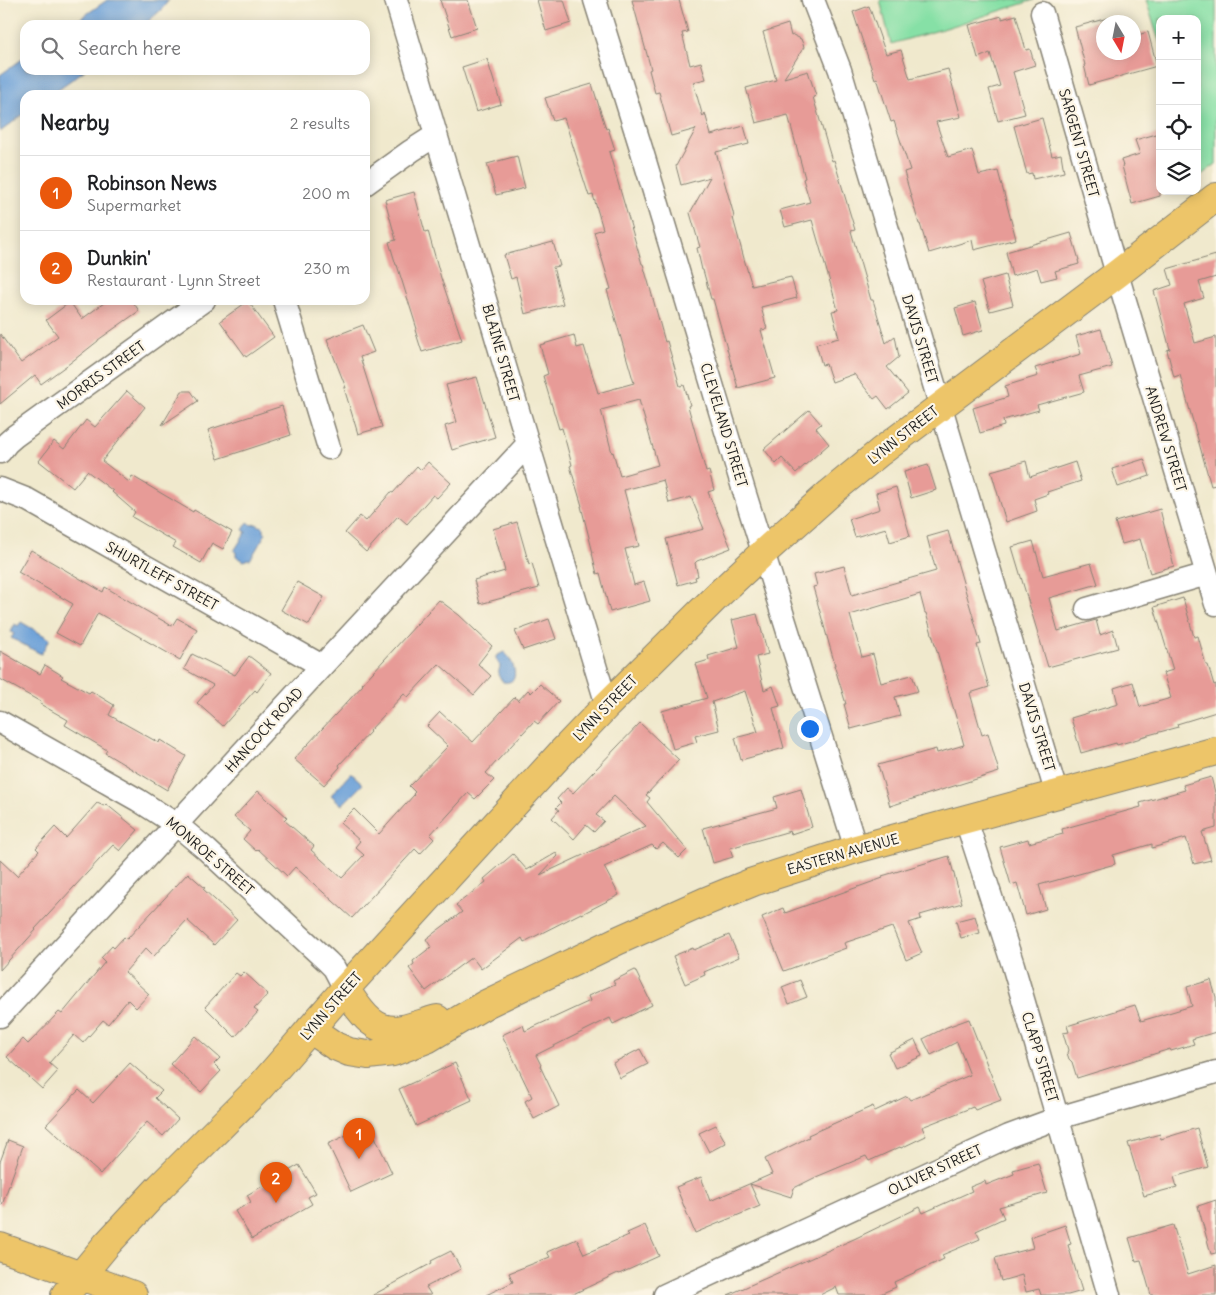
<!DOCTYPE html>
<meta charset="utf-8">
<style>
body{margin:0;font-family:Delius,sans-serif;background:#f2f2f2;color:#202124}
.controls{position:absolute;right:15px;top:15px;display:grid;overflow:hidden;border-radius:10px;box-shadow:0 2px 12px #0003}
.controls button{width:45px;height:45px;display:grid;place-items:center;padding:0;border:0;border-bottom:1px solid #e0e0e0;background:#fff;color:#202124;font:25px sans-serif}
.compass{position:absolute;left:1096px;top:15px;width:45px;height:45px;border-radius:50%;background:#fff;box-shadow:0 2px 12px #0003;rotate:170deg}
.you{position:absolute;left:809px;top:728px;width:18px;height:18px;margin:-12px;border:4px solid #fff;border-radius:50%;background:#1a73e8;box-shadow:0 0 0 8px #1a73e833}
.badge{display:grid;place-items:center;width:32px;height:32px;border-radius:50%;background:#ea580c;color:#fff;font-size:16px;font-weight:700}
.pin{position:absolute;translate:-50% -41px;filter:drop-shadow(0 1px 2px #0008)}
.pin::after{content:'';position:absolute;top:26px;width:18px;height:15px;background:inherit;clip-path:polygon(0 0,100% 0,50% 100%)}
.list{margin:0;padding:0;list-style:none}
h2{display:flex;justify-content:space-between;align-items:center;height:65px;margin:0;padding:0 20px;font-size:21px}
h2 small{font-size:16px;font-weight:400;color:#757577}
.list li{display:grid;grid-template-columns:32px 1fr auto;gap:15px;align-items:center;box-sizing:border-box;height:75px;padding:0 20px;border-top:1px solid #e0e0e0}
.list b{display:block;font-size:19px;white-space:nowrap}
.list p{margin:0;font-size:16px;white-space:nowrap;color:#757577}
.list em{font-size:16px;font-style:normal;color:#757577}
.icon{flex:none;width:28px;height:28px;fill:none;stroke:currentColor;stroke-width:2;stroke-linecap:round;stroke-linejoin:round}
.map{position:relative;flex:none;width:1216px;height:1295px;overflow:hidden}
.search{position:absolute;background:#fff;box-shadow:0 2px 12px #0003;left:20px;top:20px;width:350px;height:55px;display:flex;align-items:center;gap:12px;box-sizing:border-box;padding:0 18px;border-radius:15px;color:#757577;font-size:19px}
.panel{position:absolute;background:#fff;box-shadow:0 2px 12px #0003;left:20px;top:90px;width:350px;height:215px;border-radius:15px}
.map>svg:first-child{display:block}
.green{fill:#86e0a6;stroke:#517e61}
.water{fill:#6ca0d8;stroke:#445e7a}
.building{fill:#e79b97;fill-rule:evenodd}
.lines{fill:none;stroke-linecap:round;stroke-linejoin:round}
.minor-casing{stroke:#868274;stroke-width:25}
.major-casing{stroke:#868274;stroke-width:30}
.minor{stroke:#fff;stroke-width:22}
.major{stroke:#edc569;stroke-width:28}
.labels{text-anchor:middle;stroke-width:4.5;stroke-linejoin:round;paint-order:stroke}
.street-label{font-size:14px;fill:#1c1c1c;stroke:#fcf5e5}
</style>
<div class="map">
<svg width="1216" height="1295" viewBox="0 0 1216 1295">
<rect width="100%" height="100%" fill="#fcf5e5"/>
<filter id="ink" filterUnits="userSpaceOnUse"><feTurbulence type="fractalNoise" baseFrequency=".02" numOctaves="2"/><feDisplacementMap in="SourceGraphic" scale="10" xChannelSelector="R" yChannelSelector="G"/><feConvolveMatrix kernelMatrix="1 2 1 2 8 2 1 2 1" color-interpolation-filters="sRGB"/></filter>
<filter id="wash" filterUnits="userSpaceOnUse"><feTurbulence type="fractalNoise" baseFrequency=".0096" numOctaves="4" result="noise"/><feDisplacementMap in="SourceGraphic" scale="20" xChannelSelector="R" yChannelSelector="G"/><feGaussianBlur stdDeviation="1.12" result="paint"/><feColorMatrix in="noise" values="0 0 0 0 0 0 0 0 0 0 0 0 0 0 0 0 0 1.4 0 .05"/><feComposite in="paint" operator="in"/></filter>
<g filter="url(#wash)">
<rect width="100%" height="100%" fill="#f0e9cd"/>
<path class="green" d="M880,0H1034L946,28L891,44Z
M1146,0H1216V164L1200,176L1197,167V19H1160V44Z"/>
<path class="water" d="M107,0H169L161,10L144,25H71Z
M25,57V70H85L50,95H25V113L0,132V75Z
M248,522L252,525L256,524L264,528V532L266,533L250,560L248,559L244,561L236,556V552L234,551L246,532L243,530Z
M21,622L50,639L41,654L11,638L14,634L11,632L15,624L18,626Z
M504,652C513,659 523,685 503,682L498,675L500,666L496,659V656Z
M351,773L363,784L342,805L331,795Z"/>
<g id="blocks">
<path class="building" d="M440,0H468L477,28L452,36Z
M537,0H564L571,23L546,31Z
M632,0H679L688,32L682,33L690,65L701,62L706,79L693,82L703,117L705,113L711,135L744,126L749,144L716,152L733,212L734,218H733L746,266L752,286L791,277L797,298L761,307L767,329L761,330L775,378L738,388L713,299H711L703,270H702L697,248L700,247L690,213L710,177L681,185L676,166L696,129L671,136L659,92L655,93L649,70L651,69Z
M869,6L886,54L901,50L910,79L948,69L961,117L936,122L948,157L972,150L979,175L998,171L1016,239L974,250L972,240L929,253L920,224H919L904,172L910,170L894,121L891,122L877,78L875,79L853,12Z
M1016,15L1026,50L1030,49L1035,65L1013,72L1025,114L998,121L989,89L1000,86L990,53L978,58L969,25L1002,16V19Z
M1108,18L1109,22H1104V52H1134V36L1148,32L1157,66L1089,85L1084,65H1085L1075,27Z
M788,24L791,36L793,35L801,39L804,47L784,78L808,71L816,96L813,97L832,161L834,160L855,230L851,231L871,300H873L886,343L895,336L899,357L887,367L908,393L888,409L878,396L874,399L854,374L832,382L826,364L822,365L816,344L839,338L832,311L838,310L812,220L785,227L780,210L810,202L803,179L805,178L788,115L756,123L746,88L776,80L763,32Z
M487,59L501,104L476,112L462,67Z
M592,84L606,129L608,128L615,150L609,152L642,264H643L650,288L665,342L667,341L680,386L684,385L690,405L688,406L706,472L709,471L714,490L708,492L731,548L697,561L695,563L698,576L695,577L696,580L678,585L666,539L704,529L691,497L669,503L663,480L624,490L639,546L625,549L634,585L644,582L650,601L610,612L600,573L597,574L592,553H593L581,506H582L570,466L572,465L562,428L559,429L543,376L548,374L540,345L574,335L577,348L584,346L598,393L634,383L607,290L611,289L594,232L603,229L593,195L589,196L564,118L553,121L545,98ZM639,400L658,465L620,476L613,452L612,453L601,410Z
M1042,118L1052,156L1061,154L1064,172L1033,179L1032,173L1027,174L1014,126Z
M1160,133V196L1132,204L1122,166H1123L1121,160L1140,154L1135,140Z
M517,156L525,188L496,195L487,164Z
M414,192L425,232L428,231L441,278L462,340L422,352L415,330L417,329L397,265H396L389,242L396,240L385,200Z
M1071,233L1079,260H1078L1079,264L1055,271L1057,277L1041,281L1037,268L1012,276L1006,252Z
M553,242L560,266L553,267L563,304L525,314L516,277L511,279L504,255Z
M1216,255V277L1199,282L1204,298L1184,304L1195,343L1216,337V485L1211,486L1180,375L1174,377L1167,350L1170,349L1154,291L1172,285L1167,269Z
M1005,275L1013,305L990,311L981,282Z
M108,300H132L139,311L98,340V341L70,363L41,384L35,375L0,404V334L21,363L58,336L46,320L70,302L82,319Z
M248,301L274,337L246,357L220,321Z
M975,302L983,330L963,336L955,308Z
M363,325L374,352L360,357L382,427L358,434L344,388H346L327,339Z
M1101,329L1112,367L1079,376L1084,392L1037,405L1039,410L1003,420L1004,426L980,433L973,408L1008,397L1005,386L1038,376L1035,368L1081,354L1076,336Z
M477,377L495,437L452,450L445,426L457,422L446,385Z
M127,391L145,407L102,461L129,482L132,476L193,512L194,510L232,532L223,549L212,543L201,563L173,547L176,543L132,517L135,512L112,492L113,491L87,471L73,488L39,461L54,441L64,449L86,420L95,427Z
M182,391H191L198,401L162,425Z
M282,406L291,435L218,459L208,430Z
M809,410L821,424L816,428L829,444L796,473L782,458L776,464L764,449Z
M1144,459L1150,476L1118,487L1112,469Z
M1026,461L1030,477L1075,462L1081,481L1047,492L1048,494L1034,499L1037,511L1006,522L991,471Z
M428,462L451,483L437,498L433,495L407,524L398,516L366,552L345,533L360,516L366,521L391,492L393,493L417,466L421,470Z
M928,465L936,490L911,498L904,472Z
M896,487L910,536L890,542L886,528L855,537L849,519L880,509L876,493Z
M1160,509L1174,566L1150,573L1140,539L1122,544L1115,522Z
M517,522L529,564L532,563L539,588L480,604L474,580L505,571L493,529Z
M948,531L981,644L977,645L989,687L970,693L982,735L988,733L999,772L890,806L878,765L936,749L937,753L964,745L926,613H925L920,594L850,615L862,657L873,654L881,683L912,675L918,691L895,697L900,716L851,729L844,704H846L834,665H835L813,587L817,586L814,574L844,566L852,595L936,571L927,537Z
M1033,541L1043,576L1091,563L1098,584L1049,598L1058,631L1096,620L1100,635L1113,630L1118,648L1048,667L1012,547Z
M31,550L103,592L105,587L172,626L177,618L197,629L180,660L98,613L80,646L56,633L73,604L18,572Z
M297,582L324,597L309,625L281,610Z
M1183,598L1194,637L1198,636L1206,665H1208L1214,685L1216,684V712L1177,724L1178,727L1141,737V738L1117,745L1116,743L1081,753L1071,718L1118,704L1114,688L1133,682L1140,707L1171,698L1163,673L1173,670L1154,607Z
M439,600L459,615L492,646L478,664L491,676L474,695L439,664L408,697L404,694L369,731L370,732L339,765L340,767L324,785L294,759L363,685L362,684Z
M757,614L768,654L756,657L764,690L773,686L780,706L773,708L784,748L741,760L735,738L758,732L745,691L712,702L719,730L695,736L697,742L673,749L662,711L707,698L696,664L709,660L708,656L739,647L732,620Z
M549,619L556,639L523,650L515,631Z
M0,651L40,674L45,665L63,676L61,678L89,693L91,691L114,705L109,715L159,743L160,740L186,756L167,790L105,753L107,750L65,725L68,720L40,704L41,702L0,679Z
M192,654L235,675L249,656L271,673L257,692L255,690L223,726L197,703L213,685L184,669Z
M540,684L559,701L538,724L534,721L486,773L494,780L475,799L468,793L430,835L434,839L420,854L415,849L352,918L295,867L287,876L258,849L256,851L243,839L250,831L234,817L258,791L287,817L284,820L314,846L311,850L342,878L364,855L355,847L360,841L340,823L354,809L379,834L414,795L413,794L415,792L409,786L448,746L427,726L440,712L473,742L515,697L518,701L528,690L531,693Z
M640,723L679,760L646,795L650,798L647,802L687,850L679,858L663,843L656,849L652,845L604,867L619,895L582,914L581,913L524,942L522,938L481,969L472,957L426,991L409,968L414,964L413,961L431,947L426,939L462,912L456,905L486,882L484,879L513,854L527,870L556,853L558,856L540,875L646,826L614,796L596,815L604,821L594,832L586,825L574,839L552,818L559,810L556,808L561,803L557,799L567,788L573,793Z
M1211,777L1216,796V828L1202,832L1211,860L1194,864L1186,838L1152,848V844L1113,855L1115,864L1039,885L1046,909L1026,915L1017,883L1011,885L1000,847L1028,839L1029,843L1063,834L1062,829L1141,807L1140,803L1185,790L1183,785Z
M801,789L812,827L791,834L790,831L730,848L733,857L713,863L703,828L777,808L774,797Z
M97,803L104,806L106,804L138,830L120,851L113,845L35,929L36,930L0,970V860L17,876L39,851L36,848L55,827L66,838Z
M949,856L962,903L920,915L921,919L909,923L922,953L906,960L892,927L844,943L846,948L784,971L762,917L783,908L785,913L883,878L882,876Z
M188,873L205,888L203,889L237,920L214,945L187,920L154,956L146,948L125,972L149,994L136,1008L128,1000L108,1024L103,1020L83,1043L74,1035L49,1063L58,1071L42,1089L7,1057L23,1039L28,1044L59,1012L62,1014L105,962L101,958L112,946L114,948L124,937L127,939Z
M975,916L980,933L961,938L956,921Z
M729,935L739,957L704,972L705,975L685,984L673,956L693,948L694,950Z
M635,970L652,1005L613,1024L610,1018L536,1055L541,1065L540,1066L559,1106L534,1119L525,1101L532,1097L502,1035L523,1025L525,1031L590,1001L588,996L615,984L613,981Z
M244,972L268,994L254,1009L258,1012L235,1037L205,1007L236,973L240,976Z
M800,980L807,997L789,1004L782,987Z
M1211,980L1216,997V1032L1192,1039L1194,1044L1171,1051L1170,1049L1077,1078L1072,1062L1069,1059L1067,1053L1068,1050L1063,1033L1069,1032L1067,1026L1135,1005L1141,1021L1192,1006L1187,987Z
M969,1019L1001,1100L975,1110L973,1107L922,1127L926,1136L901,1148L900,1147L869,1161L866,1156L816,1177L794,1188L791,1197L750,1184L760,1206L695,1233L676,1187L701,1177L710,1201L772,1174L765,1159L809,1137L808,1135L873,1106L875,1111L907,1096L910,1100L970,1075L957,1042L931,1055L923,1039L947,1027Z
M195,1036L220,1058L214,1064L221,1071L201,1092L170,1064Z
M915,1040L922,1056L895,1068L888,1053Z
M640,1049L648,1064L620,1078L613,1063Z
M130,1063L162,1091L155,1098L178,1119L163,1136L147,1122L100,1174L46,1125L79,1090L93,1103Z
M455,1063L472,1100L416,1126L399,1089Z
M369,1124L392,1173L351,1192L328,1144Z
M716,1125L726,1143L709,1152L699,1133Z
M1197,1128L1208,1167L1174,1177L1177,1187L1144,1196L1128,1143L1160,1134L1161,1139Z
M8,1140L23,1146L2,1205L0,1204V1162Z
M1038,1163L1047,1193L999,1207L1004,1218L976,1231L980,1239L942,1255L944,1259L894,1282L896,1287L878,1295H839L836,1287L820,1295H728L854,1239L920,1207L923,1213L972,1191L970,1187L985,1181L986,1185L1014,1174L1013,1170Z
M299,1165L316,1193L308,1197L312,1204L252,1239L235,1211L251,1202L247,1195Z
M1216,1200V1253L1211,1254L1198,1206Z
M645,1225L659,1256L619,1274L618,1273L571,1295H486L513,1282L509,1273L550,1257L547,1252L577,1239L584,1254L629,1235L627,1233Z
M1065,1225L1071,1244L1068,1245L1082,1291L1068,1295H1041L1039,1289L1026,1292L1022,1275L1001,1281L995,1258L1033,1248L1030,1237Z
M1173,1225L1188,1274L1216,1265V1295H1151L1141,1260L1136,1261L1129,1238Z
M451,1251L461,1269L426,1287L431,1295H373L432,1263L431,1261Z"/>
</g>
</g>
<g filter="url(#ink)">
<use href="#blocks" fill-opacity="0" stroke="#868274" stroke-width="1"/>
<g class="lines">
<g class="minor-casing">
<path id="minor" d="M396,0L528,444L607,705
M595,0L641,148L744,491L856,849
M813,0L840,70L1057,795
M1042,13L1117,274L1216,604
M365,184L411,151L436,135
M284,300L329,448
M0,452L7,443L15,436L204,300
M0,489L28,500L322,666
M1087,609L1207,574
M0,722L138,800L177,825L207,850L328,962L334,968L345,989
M966,820L1013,965L1109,1295
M0,1016L322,666L528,444
M665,1295L1009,1136L1058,1118L1216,1072"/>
</g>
<g class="major-casing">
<path id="major" d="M345,989C359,1009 373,1035 402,1029C414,1027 425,1022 437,1019
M310,1029L335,1046L349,1052L368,1055L393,1052L427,1039L486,1004L619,940L704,902L753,882L856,849L1216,751
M0,1247L40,1261L133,1295
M65,1295L107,1244L161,1186L260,1087L345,989L563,751L607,705L718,595L764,552L830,493L880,452L1117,274L1216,197"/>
</g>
<use href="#minor" class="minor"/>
<use href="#major" class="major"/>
</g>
</g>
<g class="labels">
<g class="street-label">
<text transform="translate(1079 143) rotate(74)" y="5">SARGENT STREET</text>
<text transform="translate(920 339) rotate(73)" y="5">DAVIS STREET</text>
<text transform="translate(501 353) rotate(74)" y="5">BLAINE STREET</text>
<text transform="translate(101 375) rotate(-36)" y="5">MORRIS STREET</text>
<text transform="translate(724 425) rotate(73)" y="5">CLEVELAND STREET</text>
<text transform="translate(903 435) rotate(-38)" y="5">LYNN STREET</text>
<text transform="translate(1166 439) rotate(73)" y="5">ANDREW STREET</text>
<text transform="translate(162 576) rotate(29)" y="5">SHURTLEFF STREET</text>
<text transform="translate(605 708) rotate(-46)" y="5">LYNN STREET</text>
<text transform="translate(1037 727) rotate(73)" y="5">DAVIS STREET</text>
<text transform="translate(264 730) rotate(-48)" y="5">HANCOCK ROAD</text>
<text transform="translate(843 854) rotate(-16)" y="5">EASTERN AVENUE</text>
<text transform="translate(210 856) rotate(41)" y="5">MONROE STREET</text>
<text transform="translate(331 1006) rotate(-49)" y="5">LYNN STREET</text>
<text transform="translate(1040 1057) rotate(73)" y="5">CLAPP STREET</text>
<text transform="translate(935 1170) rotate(-25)" y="5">OLIVER STREET</text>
</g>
</g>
</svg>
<div class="controls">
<button>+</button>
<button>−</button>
<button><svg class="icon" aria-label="locate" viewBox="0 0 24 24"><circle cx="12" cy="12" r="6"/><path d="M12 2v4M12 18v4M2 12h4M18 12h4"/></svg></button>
<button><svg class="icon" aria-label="layers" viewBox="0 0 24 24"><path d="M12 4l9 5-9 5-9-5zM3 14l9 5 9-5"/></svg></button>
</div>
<svg class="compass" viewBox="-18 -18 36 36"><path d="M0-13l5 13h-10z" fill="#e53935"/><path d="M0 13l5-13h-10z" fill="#757577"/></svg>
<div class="you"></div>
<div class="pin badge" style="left:359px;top:1159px">1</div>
<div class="pin badge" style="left:276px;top:1203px">2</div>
<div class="search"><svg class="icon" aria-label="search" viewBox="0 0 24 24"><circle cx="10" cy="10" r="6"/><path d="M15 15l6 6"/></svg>Search here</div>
<section class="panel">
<h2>Nearby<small>2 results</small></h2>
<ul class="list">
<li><span class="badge">1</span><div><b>Robinson News</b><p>Supermarket</p></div><em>200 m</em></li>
<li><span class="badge">2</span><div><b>Dunkin'</b><p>Restaurant · Lynn Street</p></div><em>230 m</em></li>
</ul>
</section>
</div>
